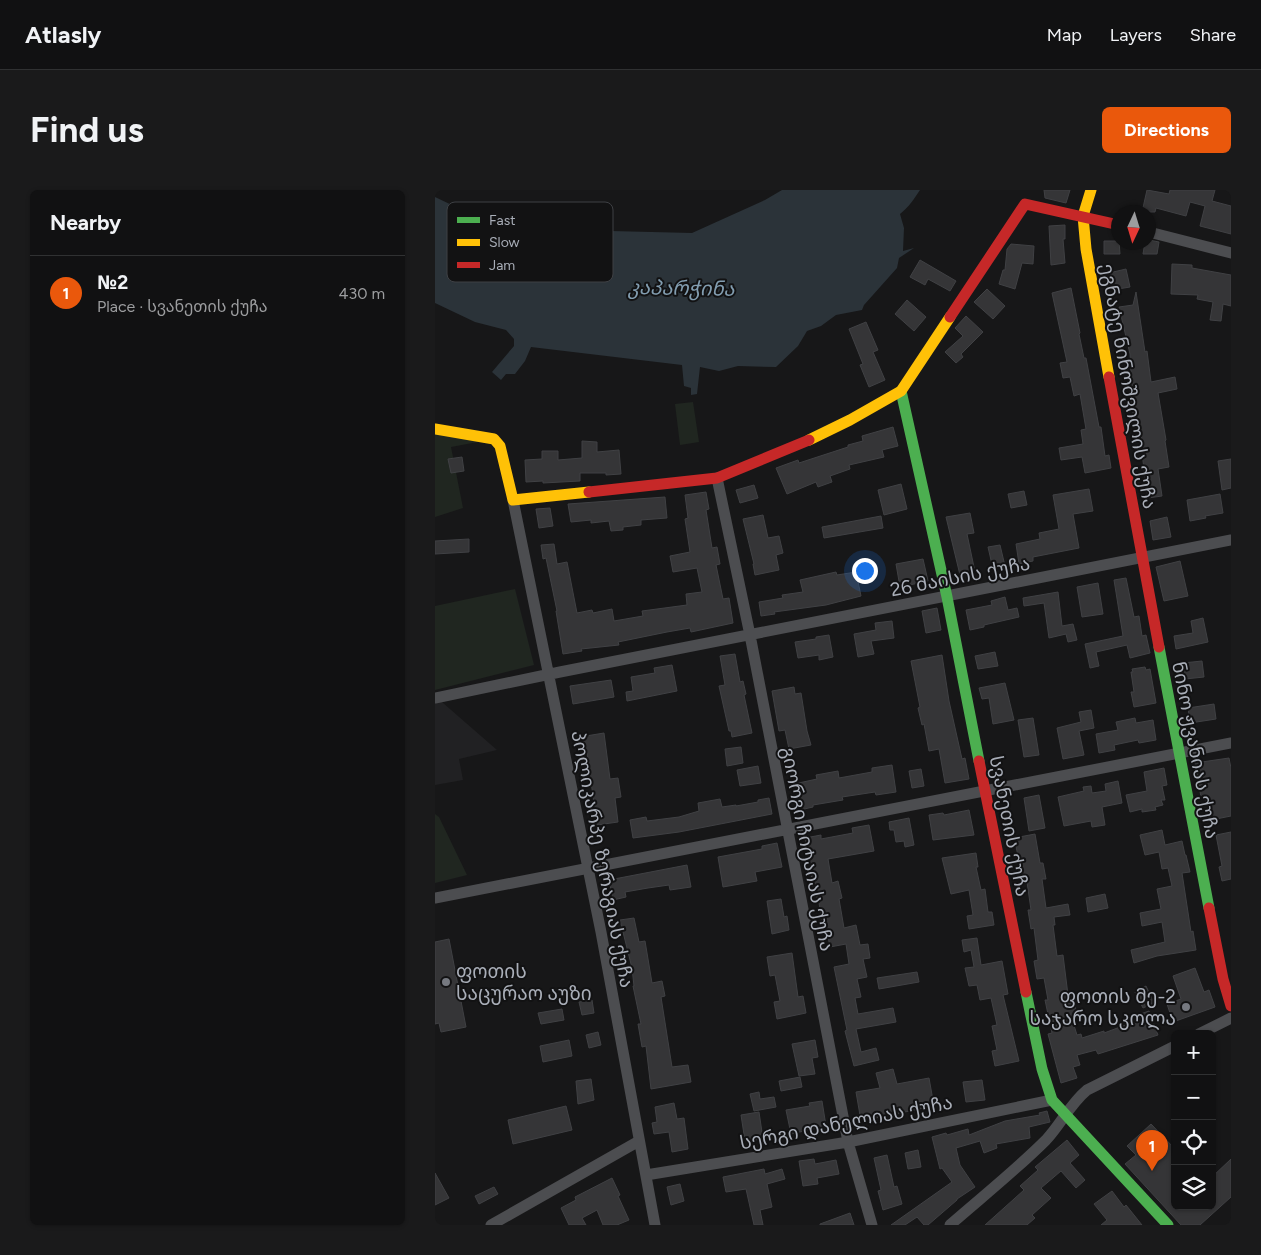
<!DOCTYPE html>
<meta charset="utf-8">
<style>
body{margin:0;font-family:Figtree,"Noto Sans Georgian",sans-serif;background:#1a1a1b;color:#f1f3f6}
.controls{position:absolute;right:15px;bottom:15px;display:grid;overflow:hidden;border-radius:8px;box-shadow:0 1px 4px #0004}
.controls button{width:45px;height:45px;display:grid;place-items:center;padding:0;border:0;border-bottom:1px solid #303132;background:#111112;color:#f1f3f6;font:25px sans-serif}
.compass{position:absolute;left:676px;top:15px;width:45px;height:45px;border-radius:50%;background:#111112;box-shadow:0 1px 4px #0004;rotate:184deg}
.you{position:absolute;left:429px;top:380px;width:18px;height:18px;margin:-12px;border:4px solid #fff;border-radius:50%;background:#1a73e8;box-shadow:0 0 0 8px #1a73e833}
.badge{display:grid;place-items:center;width:32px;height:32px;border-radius:50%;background:#ea580c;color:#fff;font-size:16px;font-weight:700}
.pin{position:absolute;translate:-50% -41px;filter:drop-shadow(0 1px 2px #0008)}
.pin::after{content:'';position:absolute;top:26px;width:18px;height:15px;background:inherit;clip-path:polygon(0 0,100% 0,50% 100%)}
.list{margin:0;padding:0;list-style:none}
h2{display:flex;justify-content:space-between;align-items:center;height:65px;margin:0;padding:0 20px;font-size:21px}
h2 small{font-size:16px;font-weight:400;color:#9c9d9f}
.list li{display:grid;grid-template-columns:32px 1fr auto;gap:15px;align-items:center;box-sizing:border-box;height:75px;padding:0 20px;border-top:1px solid #303132}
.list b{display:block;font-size:19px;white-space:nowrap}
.list p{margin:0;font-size:16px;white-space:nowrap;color:#9c9d9f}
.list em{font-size:16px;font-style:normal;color:#9c9d9f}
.icon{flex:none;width:28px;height:28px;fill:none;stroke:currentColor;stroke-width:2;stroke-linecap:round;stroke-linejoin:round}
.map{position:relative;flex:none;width:796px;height:1035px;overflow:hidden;border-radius:8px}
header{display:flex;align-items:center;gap:30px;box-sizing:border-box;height:70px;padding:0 25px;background:#111112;border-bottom:1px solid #303132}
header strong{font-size:24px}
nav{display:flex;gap:28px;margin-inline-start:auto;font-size:18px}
.intro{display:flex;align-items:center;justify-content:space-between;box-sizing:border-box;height:120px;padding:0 30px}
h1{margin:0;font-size:35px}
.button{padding:12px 22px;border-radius:8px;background:#ea580c;color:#fff;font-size:18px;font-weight:700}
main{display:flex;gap:30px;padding:0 30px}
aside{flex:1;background:#111112;border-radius:8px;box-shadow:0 1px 4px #0004}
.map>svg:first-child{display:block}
.built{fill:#212123}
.green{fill:#202620}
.water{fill:#2b3339}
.building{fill:#353537;stroke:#404144}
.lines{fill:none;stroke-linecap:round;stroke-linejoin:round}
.street{stroke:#4c4d50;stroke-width:11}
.fast{stroke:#4caf50;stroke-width:11}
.slow{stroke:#ffc107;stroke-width:11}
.jam{stroke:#c62828;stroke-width:11}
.poi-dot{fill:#767980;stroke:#121213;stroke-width:2}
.labels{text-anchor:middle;stroke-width:4;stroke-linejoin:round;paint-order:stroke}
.street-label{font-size:19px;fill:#a9aeb8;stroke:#121213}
.poi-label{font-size:19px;fill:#a9aeb8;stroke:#121213;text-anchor:start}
.water-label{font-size:20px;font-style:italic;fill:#829db0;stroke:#121213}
.key{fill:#121213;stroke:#3f4145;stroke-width:1}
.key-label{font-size:14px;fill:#a9aeb8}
</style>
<header>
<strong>Atlasly</strong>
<nav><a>Map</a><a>Layers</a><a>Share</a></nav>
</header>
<div class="intro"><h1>Find us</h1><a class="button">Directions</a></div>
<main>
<aside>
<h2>Nearby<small></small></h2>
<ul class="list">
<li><span class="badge">1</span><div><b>№2</b><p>Place · სვანეთის ქუჩა</p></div><em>430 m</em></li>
</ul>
</aside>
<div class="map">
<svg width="796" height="1035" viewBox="0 0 796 1035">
<rect width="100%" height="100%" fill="#171718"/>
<path class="built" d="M0,506L62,560L24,569L28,590L0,595Z"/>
<path class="green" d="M258,212L264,252L245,255L240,214Z
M0,239L59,249L16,257L28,318L0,327Z
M80,399L99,475L0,500V416Z
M0,624L4,627L32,685L0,693Z"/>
<path class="water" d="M347,0H485C479,9 474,17 465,24L469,38L468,61L479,58L464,68L462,78L429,115L427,120L401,125L386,136L372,141L363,156L341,177L303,176L284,181L265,177L262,204L256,205V198L249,196L247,175L96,157L90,171L80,184H71L66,190L57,182L79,156V149L71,140L40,132L0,113V7L21,17L135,40L257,43L330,10Z"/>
<path class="building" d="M609,0H635L631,13L610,8Z
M712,0L734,4L735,0H780L777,11L796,16V44L765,36L770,16L755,12L751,26L721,18L720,22H707Z
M630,35V49H628L630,73L616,75L614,36Z
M714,50L724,52L722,64H708L710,52H714Z
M669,51H684L685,64H669Z
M576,54L599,56L598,74L587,73L580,99L564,94L568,80H570L572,59Z
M485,70L521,91L515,101L493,89L490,95L475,87Z
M737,74L757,75V78L796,85V116L788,114L786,131L775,130L778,112L762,109L763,105L736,104Z
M691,79L695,97L677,100L674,83Z
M636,98L645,143L644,144L649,168H651L664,237H666L670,266L674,265L676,278L650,283L647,267L626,270L624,258L648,254L646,240L651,239L645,204L639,206L635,187L628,188L625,173L632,172L617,103Z
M552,99L570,116L558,129L539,112Z
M701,102L710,162L712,161L716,192L740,187L742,199L723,203L731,250L730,251L734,277L723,279L727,306L713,308L707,264L709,263L703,227L699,228L694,197H691L689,183L696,182L695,164L684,117L698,115Z
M472,110L491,127L479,141L460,124Z
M531,126L548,142L526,164L528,167L521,173L510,162L528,146L520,138Z
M431,132L443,160L438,162L450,190L434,197L425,175L428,174L414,139Z
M458,237L463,256L447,260L449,267L414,275L415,279L395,286L397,292L383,297L381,292L352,304L341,278L363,270L364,273L413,257V255L428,251L427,246Z
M147,251L162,252V262L184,260L186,284L171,285V283H145V291L108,293V291L91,292L90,270L107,269V261H123V270L147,268Z
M27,267L29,281L16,283L13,269Z
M796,269V298L787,300L783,271Z
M466,294L472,319L449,325L443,300Z
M319,295L323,308L305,313L301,300Z
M654,299L658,321L638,324L644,358L598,367V371L584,374L581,354L605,349L604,343L624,339L618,305Z
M589,301L592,315L576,318L573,304Z
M271,302L274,319L271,320L277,358L282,357L285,374L281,375L288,409L294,408L298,433L256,442L255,438L232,442L183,452L184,455L146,459L147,461L128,464L121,421H122L111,368L108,369L106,355L119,354L122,374L132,372L142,423L157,420L158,423L177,419L179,431L208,426L207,421L252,415L251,404L267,402L262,378L238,382L235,366L255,362L250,329L253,328L250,305Z
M785,304L788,323L770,326L771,328L755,331L752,310Z
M230,307L232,328L206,330V335L188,337V340L176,341L174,331L156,333V330L136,332L133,314Z
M115,318L118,336L104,338L101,319Z
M535,323L539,343L532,344L540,382L525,385L511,327Z
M328,325L333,348L344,346L348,363L341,365L344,380L320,385L318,374H319L308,329Z
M446,326L448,338L389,348L387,337Z
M732,327L736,347L718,350L715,331Z
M34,349V362L0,364V351Z
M565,355L570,376L558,379L553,357Z
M488,369L493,391L465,397L461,374Z
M745,371L753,406L729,411L721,377Z
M401,382L402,385L421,382L426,406L391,415L339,422L340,424L326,426L324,412L348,408L347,405L368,402L365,390Z
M691,388L699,427L704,426L707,446L711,445L715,463L695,468L692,455L661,462L664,476L655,478L650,454L688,446L679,390Z
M663,393L668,424L647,427L642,397Z
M623,402L627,436L638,434L642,450L633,452L631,444L614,448L609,413L589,416L588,408Z
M570,407L573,420L582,418L584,427L549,435V437L535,440L531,420L557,415L556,411Z
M502,418L506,440L491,443L487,421Z
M768,428L773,452L741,459L739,446L758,443L756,431Z
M457,431L459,448L436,451L439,464L423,467L419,444L441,440L440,433Z
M394,445L398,467L384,470V465L363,468L360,452L381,449V447Z
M560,462L563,476L543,479L540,466Z
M300,464L305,492L308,491L311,504L309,505L317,543L297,547L296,541H294L284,496L290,495L285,466Z
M507,465L514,511L527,569L530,568L534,589L510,593L504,559L494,561L489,534L487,535L483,518L485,517L476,471Z
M767,471L769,487L750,489L748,473Z
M237,475L242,501L192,511L191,502L198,501L196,487L220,483L219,478Z
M710,477L711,480L715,479L721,513L699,517L696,502H699L696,482H698L697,479Z
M176,490L179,507L138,514L135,496Z
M570,493L579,530L558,534L554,508L547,509L544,498Z
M359,497L360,504L366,503L372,541L376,555L354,559L350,540L344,541L337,501Z
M779,514L781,529L755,533L753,518Z
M656,520L659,538L644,541L649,565L628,569L622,538L646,532L644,522Z
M598,528L604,565L589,567L583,530Z
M700,528L701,533L718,530L721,550L704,553L703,550L679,555L680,560L664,563L661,544L683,540L681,532Z
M169,543L175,589L183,588L186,607L180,608L183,632L162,635L152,563H148L145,547Z
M306,557L308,573L292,576L290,559Z
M794,568L796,578V626L776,630L770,606L766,607L760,573Z
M457,575L461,602L441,605L440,602L407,607L408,610L378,615V617L365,620L359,594L382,589L381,585L403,581L404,588L437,582V578Z
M323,576L326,593L305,596L302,580Z
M729,578L732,595L727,596L730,610H726L728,615L720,617L721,620L707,622V619L695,622L691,605L712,601L709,582Z
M486,579L489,596L477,598L474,581Z
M683,591L687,613L667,617L670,635L657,637L656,631L629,636L623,607L649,601L648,597L656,596L657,603L671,601L670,594Z
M604,605L610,638L594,641L589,608Z
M334,608L337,624L244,642L198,648L195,630L211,627L212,631L244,627L264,621L263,613L285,609L287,617L301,615V616L323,612V610Z
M534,620L539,645L498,650L494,625L508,623L509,625Z
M474,628L479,655L470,657L469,651L461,652L459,640H455L454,632Z
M434,635L439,661L393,669L397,693L403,691L407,708L404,709L409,738L421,735L425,755L433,754L435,768L428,769L432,787L422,789L426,807L420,808L423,824L458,818L461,832L421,839L426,862L441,858L444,870L419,876L410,841L412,840L399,777L414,774L411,754L395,757L391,736H388L384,713L378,696L370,648L386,645V649L418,643L417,638Z
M727,640L730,655L747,651L750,665H751L755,682L747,683L756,742L758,741L761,760L722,766L699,773L696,760L730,752L727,732L707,736L705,723L726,719L722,699L737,696L733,678L727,679L724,662L710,665L705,645Z
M796,642V689L787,691L784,677L787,676L781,645Z
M600,644L605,673H608L611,689H607L611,718L633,714L635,725L619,727L620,735H618L622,766L628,765L633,805L637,804L642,824L636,826L642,845L646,844L647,848L669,841V843L696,833L694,828L714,821L723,845L663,864L661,860L642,865L645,875L638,877L642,888L626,893L613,844L617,843L610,810H613L609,788L602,789L599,771L603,770L599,738L596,739L593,720H596L592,692H589L579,648Z
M342,653L347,677L320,682L322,691L288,697L283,667L327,659V656Z
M541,663L543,677H541L546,700L550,699L553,722H557L559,735L534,739L532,726L538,725L534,700L516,704L507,668Z
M252,675L256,697L235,700L234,695L213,698L190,702L191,707L178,710L174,690Z
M670,704L673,718L653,722L651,708Z
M346,709L349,727L352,726L354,740L337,744L332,711Z
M199,728L204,752L210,751L217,793L227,791L230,806L226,807L237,877L253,875L256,892L216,899L211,856L207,857L203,834H206L198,796H199L197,778L185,730Z
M542,748L546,775L567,771L573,804L568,805L584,871L560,876L557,861L562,860L557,836L562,835L556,808L545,810L542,795L534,796L530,778L539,777L536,760L529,762L527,750Z
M14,749L31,837L6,842L4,833L0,834V752Z
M357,763L363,807L368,806L371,823L342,829L339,812L345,811L340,785L335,786L332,767Z
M760,778L769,802L774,800L780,817L738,832L732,814L746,809L738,786Z
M482,782L484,792L444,799L442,788Z
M711,796L719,813L708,818L700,802Z
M157,810L159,823L147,825L144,812Z
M127,819L129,830L106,834L103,823Z
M163,842L166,855L154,858L151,845Z
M134,850L137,866L108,872L105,856Z
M380,850L383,867L377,868L380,884L364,886L357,854Z
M458,879L462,894L494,888L499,916L426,931L421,902L445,898L441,883Z
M365,887L367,897L346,901L344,891Z
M156,889L159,910L143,914L141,891Z
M547,890L550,910L531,912L528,892Z
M324,902L325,909L339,907L341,917L319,921L315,904Z
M387,911L391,936L356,944L351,920L375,916L374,913Z
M239,913L242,929L249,928L253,959L237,962L234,942L219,944L217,933L222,932L220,917Z
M131,916L137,940L78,954L73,930Z
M612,921L615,932L594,937L595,948L561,954L562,958L549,963L545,951L521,958L525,975L540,997L522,1009V1010L493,1035H489L482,1027L470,1035H456L517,992L507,978L505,979L497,947L511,943L512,945L533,939L534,945L570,931L605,925L604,923Z
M324,922L328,949L310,951L306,925Z
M716,934L740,959V1016H777V987L796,969V1007L765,1035H746L690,974L701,965L692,956Z
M632,950L644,965L635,973L650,990L641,998L626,981L606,998L616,1008L597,1025L600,1028L592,1035H550L589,1000L585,996L603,980L600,977Z
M483,960L486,977L473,979L470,963Z
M452,965L459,997L462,996L467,1014L448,1020L443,1001L446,1000L439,968Z
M379,969L380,974L401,970L404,984L382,988L383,994L368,996L364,971Z
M329,979L330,984L347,979L350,989L332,994L337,1017L325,1020L328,1035H319L311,999L291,1002L288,987Z
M0,983L14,1008L0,1015Z
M177,988L185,1005L183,1006L194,1030L182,1035H168L162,1020L147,1028L151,1035H134L126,1018L141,1010L140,1007Z
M245,994L249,1011L236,1015L232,997Z
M59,997L63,1004L44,1014L40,1006Z
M677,1001L689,1017L691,1015L707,1035H666L672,1030L659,1014Z
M415,1023L419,1035H385V1034Z"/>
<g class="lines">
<path class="street" d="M714,42L796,63
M282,288L315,445L413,952L437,1035
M78,310L166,742L220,1035
M0,508L125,482L796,350
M0,708L796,553
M764,844L796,828
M211,985L413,952L617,910
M56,1035L204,951
M515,1035C547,1007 581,980 611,950C626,934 635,914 652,900L740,856"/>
<path class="fast" d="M466,201L512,407L544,571
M724,457L774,718
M591,802L607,879L617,910L733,1035"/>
<path class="slow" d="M656,0L648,26L651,59L674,187
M0,239L59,249L65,256L78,310L154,302
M374,250L415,230L466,201L515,127"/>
<path class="jam" d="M515,127L590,14L684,35
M674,187L724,457
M154,302L282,288L374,250
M544,571L591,802
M774,718L788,789L796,816"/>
</g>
<g class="poi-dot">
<circle cx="11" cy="792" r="5"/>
<circle cx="751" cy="817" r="5"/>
</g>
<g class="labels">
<g class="street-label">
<text transform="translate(694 196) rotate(80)" y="7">ეგნატე ნინოშვილის ქუჩა</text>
<text transform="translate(525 386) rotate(-11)" y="7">26 მაისის ქუჩა</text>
<text transform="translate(761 560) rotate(79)" y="7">ნინო ჟვანიას ქუჩა</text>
<text transform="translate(575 636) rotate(79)" y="7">სვანეთის ქუჩა</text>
<text transform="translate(373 659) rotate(79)" y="7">გიორგი ჩიტაიას ქუჩა</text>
<text transform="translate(168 669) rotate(79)" y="7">პოლიკარპე ზერაგიას ქუჩა</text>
<text transform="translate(411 932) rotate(-11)" y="7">სერგი დანელიას ქუჩა</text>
</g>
<g class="poi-label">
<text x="21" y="788">ფოთის<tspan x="21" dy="22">საცურაო აუზი</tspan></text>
<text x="741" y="813" text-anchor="end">ფოთის მე-2<tspan x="741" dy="22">საჯარო სკოლა</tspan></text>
</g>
<g class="water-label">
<text transform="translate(246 98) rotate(1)" y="7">კაპარჭინა</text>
</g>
</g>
<rect x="12" y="12" width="166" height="80" rx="8" class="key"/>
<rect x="22" y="27" width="23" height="6" fill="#4caf50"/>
<rect x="22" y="49" width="23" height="7" fill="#ffc107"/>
<rect x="22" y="72" width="23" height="6" fill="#c62828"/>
<g class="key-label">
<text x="54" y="35">Fast</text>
<text x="54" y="57">Slow</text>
<text x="54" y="80">Jam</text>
</g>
</svg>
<div class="controls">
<button>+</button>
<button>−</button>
<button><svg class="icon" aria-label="locate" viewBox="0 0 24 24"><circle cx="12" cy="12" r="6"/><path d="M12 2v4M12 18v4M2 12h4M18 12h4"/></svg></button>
<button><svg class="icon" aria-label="layers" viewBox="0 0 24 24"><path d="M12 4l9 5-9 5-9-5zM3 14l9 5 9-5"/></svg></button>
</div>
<svg class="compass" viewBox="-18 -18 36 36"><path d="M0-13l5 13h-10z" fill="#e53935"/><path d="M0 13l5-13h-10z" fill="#9c9d9f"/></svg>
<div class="you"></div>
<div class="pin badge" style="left:717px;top:981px">1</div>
</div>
</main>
